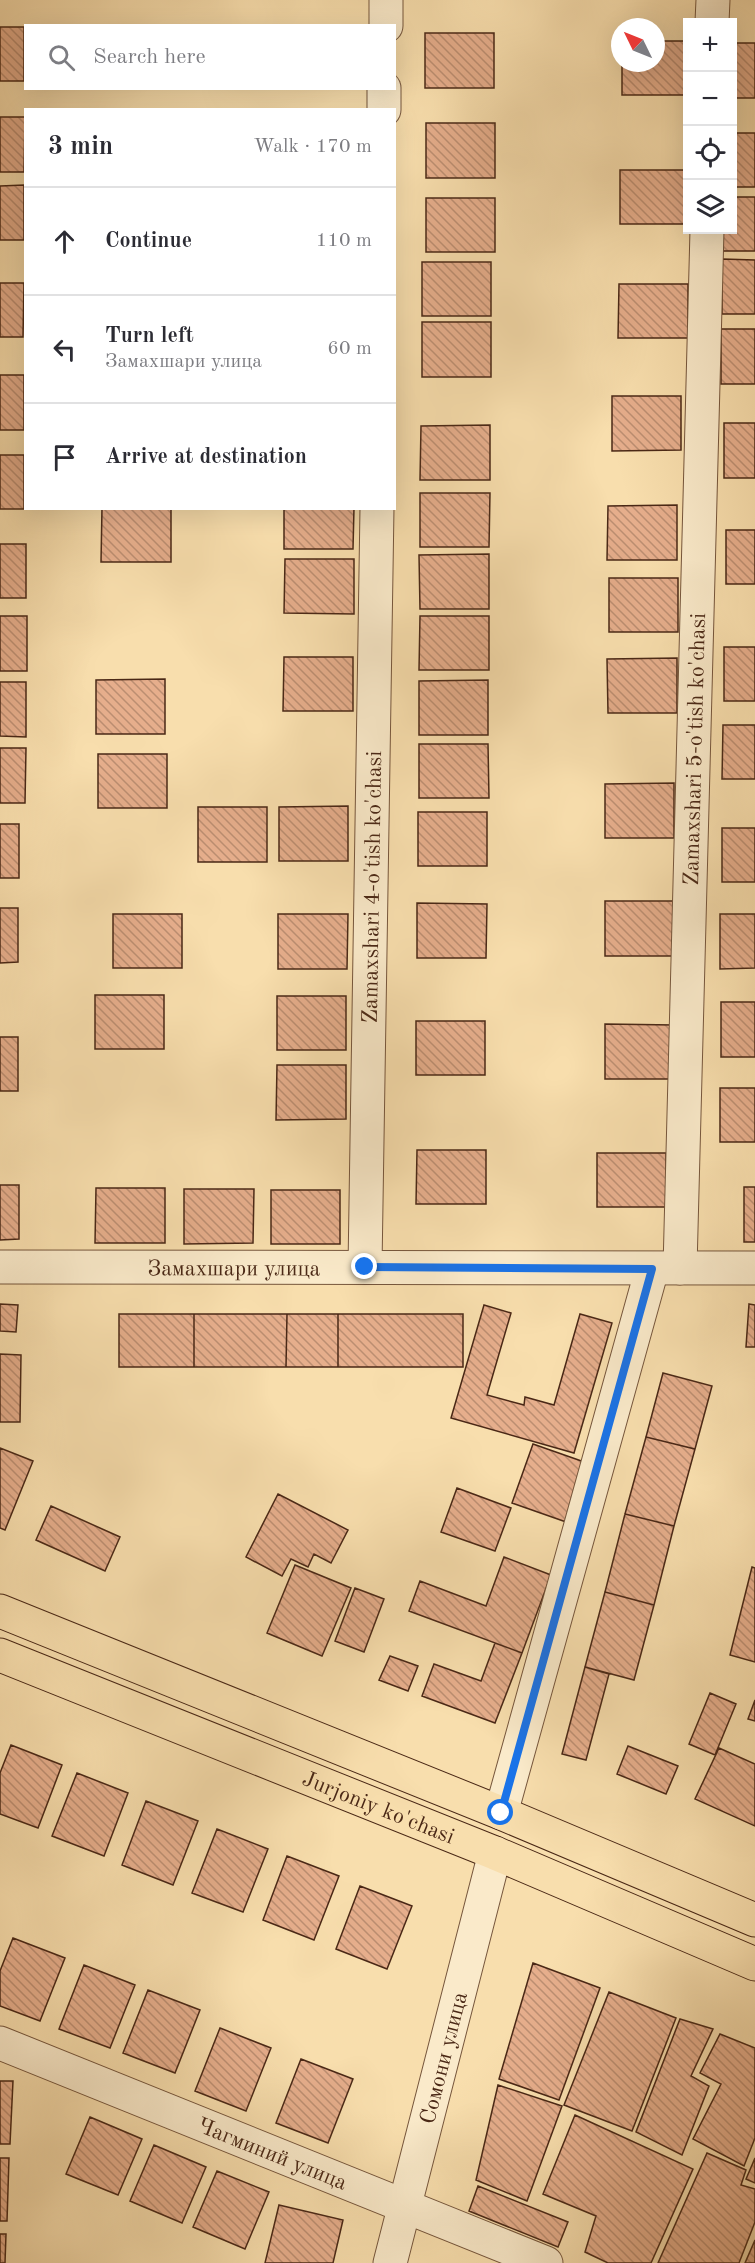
<!DOCTYPE html>
<meta charset="utf-8">
<style>
body{margin:0;font-family:"Old Standard TT",serif;background:#f2f2f3;color:#2b2b33}
.controls{position:absolute;right:18px;top:18px;display:grid;overflow:hidden;border-radius:0px;box-shadow:0 6px 24px #0002}
.controls button{width:54px;height:54px;display:grid;place-items:center;padding:0;border:0;border-bottom:2px solid #e1e1e2;background:#fff;color:#2b2b33;font:30px sans-serif}
.compass{position:absolute;left:611px;top:18px;width:54px;height:54px;border-radius:50%;background:#fff;box-shadow:0 6px 24px #0002;rotate:313deg}
.stop{position:absolute;width:18px;height:18px;margin:-14px;border:4px solid #1a73e8;border-radius:50%;background:#fff}
.stop.end{background:#1a73e8;border-color:#fff;box-shadow:0 2px 6px #0008}
.list{margin:0;padding:0;list-style:none}
h2{display:flex;justify-content:space-between;align-items:center;height:78px;margin:0;padding:0 24px;font-size:26px}
h2 small{font-size:20px;font-weight:400;color:#7c7c81}
.list li{display:grid;grid-template-columns:39px 1fr auto;gap:18px;align-items:center;box-sizing:border-box;height:108px;padding:0 24px;border-top:2px solid #e1e1e2}
.list b{display:block;font-size:22px;white-space:nowrap}
.list p{margin:0;font-size:20px;white-space:nowrap;color:#7c7c81}
.list em{font-size:20px;font-style:normal;color:#7c7c81}
.icon{flex:none;width:33px;height:33px;fill:none;stroke:currentColor;stroke-width:2;stroke-linecap:round;stroke-linejoin:round}
.map{position:relative;flex:none;width:755px;height:2263px;overflow:hidden}
.search{position:absolute;background:#fff;box-shadow:0 6px 24px #0002;left:24px;top:24px;width:372px;height:66px;display:flex;align-items:center;gap:15px;box-sizing:border-box;padding:0 21px;border-radius:0px;color:#7c7c81;font-size:22px}
.panel{position:absolute;background:#fff;box-shadow:0 6px 24px #0002;left:24px;top:108px;width:372px;height:402px;border-radius:0px}
.map>svg:first-child{display:block}
.building{fill:url(#building-back-hatch);stroke:#4a2816;stroke-width:1.5}
.lines{fill:none;stroke-linecap:round;stroke-linejoin:round}
.minor-casing{stroke:#76563c;stroke-width:35}
.primary-casing{stroke:#4a2816;stroke-width:35}
.minor{stroke:#faeaca;stroke-width:33}
.primary{stroke:#f8dead;stroke-width:33}
.route{stroke:#1a73e8;stroke-width:8}
.labels{text-anchor:middle;stroke-width:6;stroke-linejoin:round;paint-order:stroke}
.street-label{font-size:22px;fill:#4a2816;stroke:#faeaca}
</style>
<div class="map">
<svg width="755" height="2263" viewBox="0 0 755 2263">
<defs>
<pattern id="building-back-hatch" width="6" height="6" patternUnits="userSpaceOnUse" patternTransform="scale(1.5)"><rect width="6" height="6" fill="#e6ae8c"/><path d="M-1 5l2 2M0 0l6 6M5-1l2 2" fill="none" stroke="#bc8e71"/></pattern>
</defs>
<rect width="100%" height="100%" fill="#f8dead"/>
<filter id="stains"><feTurbulence type="fractalNoise" baseFrequency=".00333" numOctaves="4"/><feColorMatrix values="0 0 0 0 .2 0 0 0 0 .09 0 0 0 0 .02 0 0 0 .5 -.17"/></filter>
<radialGradient id="worn" r=".72"><stop offset=".6" stop-color="#630" stop-opacity="0"/><stop offset="1" stop-color="#630" stop-opacity=".3"/></radialGradient>
<path class="building" d="M0,27H24V81H0Z
M425,33H494V88H425Z
M656,41H688V95H622V63H656Z
M732,43H755V98H732Z
M0,117H25L24,172H0Z
M426,123H495V178H426Z
M732,133H755V187H732Z
M620,170H688V224H620Z
M24,185V240H0V186Z
M732,197H755V251H723V230H732Z
M426,198H495V252H426Z
M722,259L755,260V314H722Z
M422,262H491V316H422Z
M0,283H24L23,337H0Z
M619,284H688V338H618Z
M422,322H491V377H422Z
M721,329H755V384H721Z
M0,375H24V430H0Z
M612,396H681V450L612,451Z
M724,423H755V478H724Z
M490,425V480H420L421,426Z
M0,455H24V509H0Z
M420,493H490L489,547H420Z
M677,505V560H607L608,506Z
M102,508H171V562H101Z
M284,508H354L353,549H284Z
M726,530H755V584H726Z
M0,544H26V598H0Z
M489,554V609H420L419,555Z
M285,559H354V614L284,613Z
M609,578H678V632H609Z
M0,616H27V671H0Z
M420,616H489V670H419Z
M724,647H755V701H724Z
M284,657H353V711H283Z
M677,658V713H608L607,659Z
M165,679V734H96V680Z
M488,680V735H419V681Z
M0,682H26V737L0,736Z
M723,725H755V779H722Z
M419,744H488L489,798H419Z
M0,748H26L25,803H0Z
M98,754H167V808H98Z
M674,783V838H605V784Z
M348,806V861H279V807Z
M198,807H267V862H198Z
M418,812H487V866H418Z
M0,824H19V878H0Z
M722,828H755V882H722Z
M605,901H675V956H605Z
M417,903L487,904L486,958H417Z
M0,908H18V962L0,963Z
M113,914H182V968H113Z
M278,914H348L347,969H278Z
M720,914H755V968L720,969Z
M95,995H164V1049H95Z
M277,996H346V1050H277Z
M721,1002H755V1057H721Z
M416,1021H485V1075H416Z
M605,1024L674,1025V1079H605Z
M0,1037H18V1091H0Z
M277,1065H346V1119L276,1120Z
M720,1088H755V1142H720Z
M417,1150H486V1204H416Z
M597,1153H666V1207H597Z
M0,1185H19V1239L0,1240Z
M744,1187H755V1242H744Z
M96,1188H165V1243H95Z
M184,1189H254L253,1243L184,1244Z
M271,1190H340V1244H271Z
M0,1304L18,1305L16,1332L0,1331Z
M749,1304L755,1305V1347H746Z
M484,1305L511,1313L487,1395L524,1405L525,1397L554,1405L580,1314L612,1323L574,1453L451,1418Z
M119,1314H194V1367H119Z
M194,1314H287L286,1367H194Z
M287,1314H338V1367H286Z
M338,1314H463V1367H338Z
M0,1354L21,1355L20,1422H0Z
M663,1373L712,1386L695,1449L646,1437Z
M646,1437L695,1449L674,1526L625,1514Z
M533,1444L590,1464L569,1523L512,1503Z
M0,1448L33,1461L5,1530L0,1528Z
M457,1488L511,1508L495,1551L441,1532Z
M278,1494L348,1530L331,1563L314,1554L308,1567L291,1559L282,1576L246,1557Z
M51,1506L120,1537L105,1571L36,1540Z
M625,1514L674,1526L654,1605L605,1592Z
M504,1557L551,1575L522,1653L409,1611L420,1581L486,1606Z
M295,1565L351,1588L322,1656L267,1633Z
M752,1567L755,1568V1662L730,1655Z
M355,1588L384,1599L364,1652L335,1641Z
M605,1592L654,1605L634,1680L585,1667Z
M495,1643L522,1653L495,1723L422,1696L434,1664L481,1681Z
M390,1656L418,1666L408,1691L379,1680Z
M585,1667L609,1674L586,1760L562,1754Z
M710,1693L736,1704L715,1755L689,1744Z
M755,1700V1721L748,1719Z
M11,1745L62,1765L38,1828L0,1814V1773Z
M628,1746L678,1766L666,1794L617,1774Z
M719,1748L755,1764V1826L695,1799Z
M77,1773L128,1793L104,1856L52,1836Z
M146,1801L198,1821L173,1885L122,1865Z
M217,1829L268,1849L243,1912L192,1893Z
M287,1856L339,1876L314,1940L263,1920Z
M360,1886L412,1906L387,1969L336,1949Z
M13,1938L65,1958L40,2021L0,2006V1971Z
M533,1963L600,1988L559,2100L499,2079Z
M84,1965L135,1985L110,2048L59,2029Z
M148,1990L200,2010L175,2073L123,2053Z
M609,1992L676,2018L632,2131L564,2105Z
M680,2019L713,2029L691,2076L709,2086L682,2155L636,2132Z
M220,2028L271,2048L246,2111L195,2091Z
M720,2034L755,2048V2138L744,2166L693,2139L721,2084L700,2073Z
M301,2059L353,2079L328,2143L276,2123Z
M0,2081H13L10,2144H0Z
M498,2085L562,2106L527,2201L476,2180Z
M575,2115L693,2169L651,2263H608L585,2252L596,2216L543,2194Z
M90,2117L142,2139L118,2195L66,2174Z
M154,2145L206,2167L182,2223L130,2201Z
M707,2153L746,2170L741,2185L755,2189V2222L739,2263H658Z
M0,2158H9L7,2221H0Z
M755,2158V2183L746,2179Z
M217,2171L269,2192L245,2249L193,2227Z
M478,2186L568,2222L558,2247L469,2211Z
M279,2205L343,2220L333,2263H265Z
M0,2234H6L5,2263H0Z
M755,2240V2263H745Z"/>
<g class="lines">
<g class="minor-casing">
<g id="minor">
<path d="M712,22L713,0"/>
<path d="M386,26V0"/>
<path d="M384,110V88"/>
<path id="s1" d="M0,1267L755,1268"/>
<path id="s2" d="M365,1267L377,508"/>
<path id="s3" d="M680,1268L707,230"/>
<path d="M501,1813L652,1269"/>
<path id="s4" d="M0,2043L546,2263"/>
<path id="s5" d="M390,2263L495,1853"/>
</g>
</g>
<g class="primary-casing">
<g id="primary">
<path d="M0,1611L501,1813L755,1920"/>
<path id="s6" d="M0,1655L495,1853L755,1964"/>
</g>
</g>
<use href="#minor" class="minor"/>
<use href="#primary" class="primary"/>
</g>
<g class="lines">
<path class="route" d="M365,1267L652,1269L501,1813"/>
</g>
<g class="labels">
<g class="street-label">
<text dy="8" stroke="none"><textPath href="#s3" startOffset="519">Zamaxshari 5-o'tish ko'chasi</textPath></text>
<text dy="8" stroke="none"><textPath href="#s2" startOffset="380">Zamaxshari 4-o'tish ko'chasi</textPath></text>
<text dy="8" stroke="none"><textPath href="#s1" startOffset="234">Замахшари улица</textPath></text>
<text dy="8" stroke="none"><textPath href="#s6" startOffset="408">Jurjoniy ko'chasi</textPath></text>
<text dy="8" stroke="none"><textPath href="#s5" startOffset="212">Сомони улица</textPath></text>
<text dy="8" stroke="none"><textPath href="#s4" startOffset="294">Чагминий улица</textPath></text>
</g>
</g>
<rect width="100%" height="100%" filter="url(#stains)"/>
<rect width="100%" height="100%" fill="url(#worn)"/>
</svg>
<div class="controls">
<button>+</button>
<button>−</button>
<button><svg class="icon" aria-label="locate" viewBox="0 0 24 24"><circle cx="12" cy="12" r="6"/><path d="M12 2v4M12 18v4M2 12h4M18 12h4"/></svg></button>
<button><svg class="icon" aria-label="layers" viewBox="0 0 24 24"><path d="M12 4l9 5-9 5-9-5zM3 14l9 5 9-5"/></svg></button>
</div>
<svg class="compass" viewBox="-18 -18 36 36"><path d="M0-13l5 13h-10z" fill="#e53935"/><path d="M0 13l5-13h-10z" fill="#7c7c81"/></svg>
<div class="stop" style="left:501px;top:1813px"></div>
<div class="stop end" style="left:365px;top:1267px"></div>
<div class="search"><svg class="icon" aria-label="search" viewBox="0 0 24 24"><circle cx="10" cy="10" r="6"/><path d="M15 15l6 6"/></svg>Search here</div>
<section class="panel">
<h2>3 min<small>Walk · 170 m</small></h2>
<ul class="list">
<li><svg class="icon" aria-label="ahead" viewBox="0 0 24 24"><path d="M12 20V5M6 11l6-6 6 6"/></svg><div><b>Continue</b></div><em>110 m</em></li>
<li><svg class="icon" aria-label="left" viewBox="0 0 24 24"><path d="M17 20v-9H6M10 6l-5 5 5 5"/></svg><div><b>Turn left</b><p>Замахшари улица</p></div><em>60 m</em></li>
<li><svg class="icon" aria-label="arrive" viewBox="0 0 24 24"><path d="M6 21V4h12l-3 4 3 4H6"/></svg><div><b>Arrive at destination</b></div></li>
</ul>
</section>
</div>
